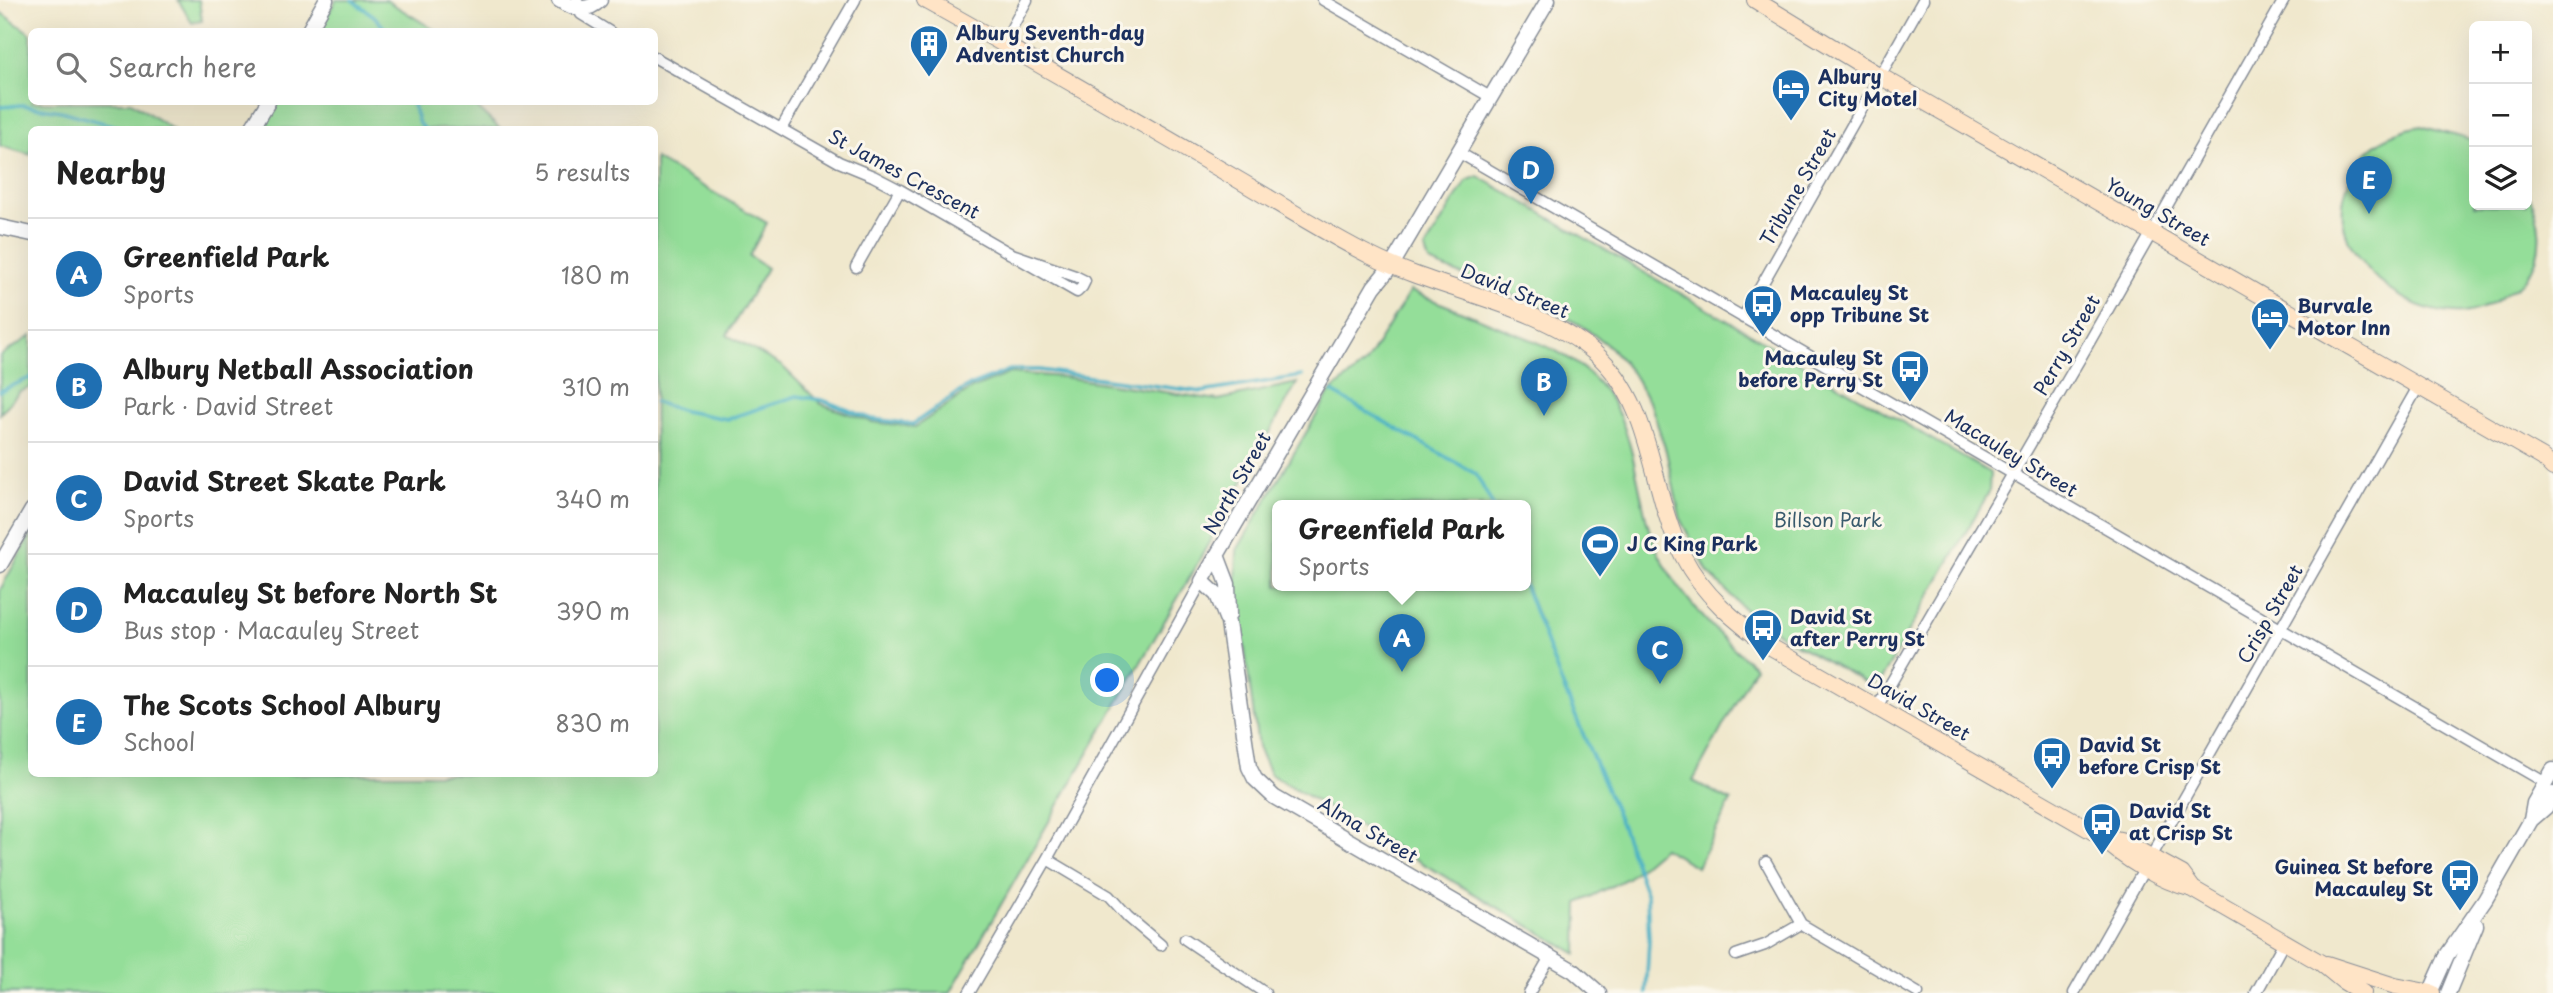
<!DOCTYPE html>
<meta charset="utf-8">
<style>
body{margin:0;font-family:"Playpen Sans",sans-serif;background:#f2f2f2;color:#222}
.controls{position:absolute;right:21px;top:21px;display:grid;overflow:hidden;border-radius:10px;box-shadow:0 7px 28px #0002}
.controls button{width:63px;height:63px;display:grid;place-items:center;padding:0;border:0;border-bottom:2px solid #e0e0e0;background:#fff;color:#222;font:35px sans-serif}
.you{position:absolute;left:1108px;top:681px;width:24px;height:24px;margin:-18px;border:5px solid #fff;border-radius:50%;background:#1a73e8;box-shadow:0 0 0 10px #1a73e833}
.badge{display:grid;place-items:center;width:46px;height:46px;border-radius:50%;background:#1f6fb2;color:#fff;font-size:23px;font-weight:700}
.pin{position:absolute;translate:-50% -58px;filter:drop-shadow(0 2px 4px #0008)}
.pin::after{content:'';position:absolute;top:37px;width:24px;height:21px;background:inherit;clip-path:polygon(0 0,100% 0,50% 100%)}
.popup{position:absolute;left:1272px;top:500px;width:259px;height:91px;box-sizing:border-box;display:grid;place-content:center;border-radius:10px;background:#fff;filter:drop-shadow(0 2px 5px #0005);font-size:23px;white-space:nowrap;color:#767676}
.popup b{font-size:26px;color:#222}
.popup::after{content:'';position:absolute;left:50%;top:100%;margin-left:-14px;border:14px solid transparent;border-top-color:#fff}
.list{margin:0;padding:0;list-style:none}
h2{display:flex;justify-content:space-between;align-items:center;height:91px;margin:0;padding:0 28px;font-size:30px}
h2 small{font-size:23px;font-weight:400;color:#767676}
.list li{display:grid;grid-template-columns:46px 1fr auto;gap:21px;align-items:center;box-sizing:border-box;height:112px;padding:0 28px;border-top:2px solid #e0e0e0}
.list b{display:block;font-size:26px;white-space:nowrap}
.list p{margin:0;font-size:23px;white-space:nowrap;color:#767676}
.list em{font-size:23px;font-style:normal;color:#767676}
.icon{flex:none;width:38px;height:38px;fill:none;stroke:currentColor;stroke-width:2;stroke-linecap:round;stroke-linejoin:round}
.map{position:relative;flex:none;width:2553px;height:993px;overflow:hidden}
.search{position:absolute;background:#fff;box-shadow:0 7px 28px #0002;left:28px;top:28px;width:630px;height:77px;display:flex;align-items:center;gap:18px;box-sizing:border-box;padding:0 24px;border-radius:10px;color:#767676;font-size:26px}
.panel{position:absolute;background:#fff;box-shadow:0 7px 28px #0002;left:28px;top:126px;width:630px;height:651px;border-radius:10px}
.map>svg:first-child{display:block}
.green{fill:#94de99;stroke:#58867c;stroke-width:2;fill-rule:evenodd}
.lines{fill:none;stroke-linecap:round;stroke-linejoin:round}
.stream{stroke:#47b0c6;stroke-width:3.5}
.minor-casing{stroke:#868c96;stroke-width:13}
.tertiary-casing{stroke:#868c96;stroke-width:17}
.secondary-casing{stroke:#868c96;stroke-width:18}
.minor{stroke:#fff;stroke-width:10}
.tertiary{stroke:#fff;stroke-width:14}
.secondary{stroke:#ffe4c6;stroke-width:16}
.labels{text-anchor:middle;stroke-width:6;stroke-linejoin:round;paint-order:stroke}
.poi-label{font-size:19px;font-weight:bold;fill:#1b2f5e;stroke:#fbf7ec;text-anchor:start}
.street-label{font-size:19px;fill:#1b2f5e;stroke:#fbf7ec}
.park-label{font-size:19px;fill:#395b6d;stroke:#fbf7ec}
</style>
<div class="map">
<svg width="2553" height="993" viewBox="0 0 2553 993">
<rect width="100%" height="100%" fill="#fbf7ec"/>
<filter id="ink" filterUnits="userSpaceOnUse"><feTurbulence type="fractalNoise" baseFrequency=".0143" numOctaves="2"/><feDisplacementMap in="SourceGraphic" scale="14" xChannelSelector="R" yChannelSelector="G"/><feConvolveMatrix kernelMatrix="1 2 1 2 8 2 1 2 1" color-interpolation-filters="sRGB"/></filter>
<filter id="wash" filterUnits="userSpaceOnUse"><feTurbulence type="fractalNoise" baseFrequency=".00686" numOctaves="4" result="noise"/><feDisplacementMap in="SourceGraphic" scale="28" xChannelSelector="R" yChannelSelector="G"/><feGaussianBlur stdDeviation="1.57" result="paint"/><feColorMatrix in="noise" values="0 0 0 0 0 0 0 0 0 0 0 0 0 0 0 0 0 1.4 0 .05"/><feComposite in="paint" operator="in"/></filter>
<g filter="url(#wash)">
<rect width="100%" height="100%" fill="#f0e8cd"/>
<path class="green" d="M178,0H199L202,21L192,23Z
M336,0H386L436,31H318Z
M0,12L31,34L32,102H131L172,129L32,130L31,155L0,146Z
M278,102H471L500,129H262Z
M2421,126L2474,141V205H2527V191C2541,217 2546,251 2527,277C2522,284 2513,289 2506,294C2493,304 2480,311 2463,313C2422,316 2380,289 2358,257C2343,235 2338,213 2347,187C2358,152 2385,132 2421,126Z
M655,159L767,223L749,256L767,268L727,335L782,366L821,404L872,422L915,427L971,389L1010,373L1063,377L1218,400L1297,383L1190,577L950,993H0V590L31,534L32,774H654Z
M1478,176L1990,473L1989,492L1882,678L1870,685L1790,641L1747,612L1708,572L1681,521L1666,451L1651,405L1632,373L1611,348L1581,325L1540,306L1429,262L1425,249L1466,181Z
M1410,291C1438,302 1466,313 1494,325C1532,340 1571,352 1599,384C1634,422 1635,481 1649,529C1665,582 1714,632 1755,667L1693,781L1731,801L1697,867L1663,848L1628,878L1578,903L1577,954L1270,774L1258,747L1236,584L1237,550L1330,392L1365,364ZM1278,506H1526V586L1542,628L1525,586H1278Z
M31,336V387L19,392L0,414V356Z"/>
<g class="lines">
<path class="stream" d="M352,0L374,16L388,32
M412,102L419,124L426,130
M0,107L22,105L61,111L129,130
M0,391L32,377
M1332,392L1476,474L1493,506
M654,402L684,411L727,419L797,396L822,400L872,419L913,424L967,387L1010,370H1039L1202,392L1302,376
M1525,586L1562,684L1621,824L1647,896L1649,940L1646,993"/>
</g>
</g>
<g filter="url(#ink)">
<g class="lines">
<g class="minor-casing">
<path id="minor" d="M577,0L581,14L610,32
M1323,0L1492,98
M1003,44L1027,0
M654,57L839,162L873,176L900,190L1077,292L1082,287L1085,281L1075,276L1009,253
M781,129L855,0
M1458,152L2546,783
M856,267L900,190
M1743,318L1923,0
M1877,707L2082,355L2284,0
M2151,857L2418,387
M1047,859L1109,896L1128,917L1161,945
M1766,862L1801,924
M1185,939L1265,993
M1736,955L1765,945L1801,924L1918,993
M969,993L1047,859L1202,581
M1529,993L1550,957
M2074,993L2145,868
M2256,993L2284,942"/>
</g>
<g class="tertiary-casing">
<path id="tertiary" d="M559,0C573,9 587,13 600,0
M1548,0L1392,265L1374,287L1202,581L1217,595L1228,623L1249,767L1255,779L1274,797L1574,971L1599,993
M308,32L326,0
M251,130L268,102
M0,227L32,234
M1217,555L1228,584L1229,615
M0,565L32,510
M2531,820L2534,803L2553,770
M2430,993L2447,955L2485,900L2531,820L2546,807L2553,794
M2448,993L2476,925"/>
</g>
<g class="secondary-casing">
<path id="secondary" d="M925,0C1028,57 1129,116 1230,175C1277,202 1323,232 1371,256C1440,291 1536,303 1595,353C1655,405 1649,490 1683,556C1702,594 1737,623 1771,647L2099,835C2124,859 2160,881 2193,889L2321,963L2343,981L2363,993
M1755,0L1880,76L2543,458L2553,468
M2102,836L2120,840L2182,874L2193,889
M2327,964L2395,986L2432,993"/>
</g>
<use href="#minor" class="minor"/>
<use href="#tertiary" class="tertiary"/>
<use href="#secondary" class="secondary"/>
</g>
</g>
<defs>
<g id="building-pin" transform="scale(2.0125)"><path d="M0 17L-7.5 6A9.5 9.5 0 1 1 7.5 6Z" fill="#1f6fb2" stroke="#fbf7ec"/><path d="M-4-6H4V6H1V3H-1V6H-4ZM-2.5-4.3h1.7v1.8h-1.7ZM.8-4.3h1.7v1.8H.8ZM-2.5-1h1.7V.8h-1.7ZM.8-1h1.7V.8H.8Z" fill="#fff"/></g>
<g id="hotel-pin" transform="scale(2.0125)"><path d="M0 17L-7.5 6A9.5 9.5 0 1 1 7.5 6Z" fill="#1f6fb2" stroke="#fbf7ec"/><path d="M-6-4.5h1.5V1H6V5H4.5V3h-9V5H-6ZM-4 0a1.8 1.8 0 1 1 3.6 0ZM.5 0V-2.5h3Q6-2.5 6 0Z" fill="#fff"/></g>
<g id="bus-pin" transform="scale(2.0125)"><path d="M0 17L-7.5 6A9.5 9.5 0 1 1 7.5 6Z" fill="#1f6fb2" stroke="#fbf7ec"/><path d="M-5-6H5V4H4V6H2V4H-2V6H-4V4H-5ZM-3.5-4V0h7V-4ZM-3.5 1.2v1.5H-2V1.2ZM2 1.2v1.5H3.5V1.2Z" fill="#fff"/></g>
<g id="stadium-pin" transform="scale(2.0125)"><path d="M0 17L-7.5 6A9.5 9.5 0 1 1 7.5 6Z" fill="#1f6fb2" stroke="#fbf7ec"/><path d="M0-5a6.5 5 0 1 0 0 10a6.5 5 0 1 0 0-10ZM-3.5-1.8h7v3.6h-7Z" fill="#fff"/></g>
</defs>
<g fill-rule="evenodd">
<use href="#building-pin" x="929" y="44"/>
<use href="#hotel-pin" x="1791" y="88"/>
<use href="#bus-pin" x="1763" y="304"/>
<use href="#hotel-pin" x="2270" y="317"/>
<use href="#bus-pin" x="1910" y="369"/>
<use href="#stadium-pin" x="1600" y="544"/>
<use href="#bus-pin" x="1763" y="628"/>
<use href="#bus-pin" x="2052" y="756"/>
<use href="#bus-pin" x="2102" y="822"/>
<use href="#bus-pin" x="2460" y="878"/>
</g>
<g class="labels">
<g class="poi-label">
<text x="956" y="40">Albury Seventh-day<tspan x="956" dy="22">Adventist Church</tspan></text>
<text x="1818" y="84">Albury<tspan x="1818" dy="22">City Motel</tspan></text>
<text x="1790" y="300">Macauley St<tspan x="1790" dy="22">opp Tribune St</tspan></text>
<text x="2297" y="313">Burvale<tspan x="2297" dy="22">Motor Inn</tspan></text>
<text x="1883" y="365" text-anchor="end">Macauley St<tspan x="1883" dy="22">before Perry St</tspan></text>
<text x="1627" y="551">J C King Park</text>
<text x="1790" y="624">David St<tspan x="1790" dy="22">after Perry St</tspan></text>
<text x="2079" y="752">David St<tspan x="2079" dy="22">before Crisp St</tspan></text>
<text x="2129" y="818">David St<tspan x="2129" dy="22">at Crisp St</tspan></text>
<text x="2433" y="874" text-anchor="end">Guinea St before<tspan x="2433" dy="22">Macauley St</tspan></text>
</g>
<g class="street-label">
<text transform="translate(904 174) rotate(28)" y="7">St James Crescent</text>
<text transform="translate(1798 187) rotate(-60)" y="7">Tribune Street</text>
<text transform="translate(2158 212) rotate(30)" y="7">Young Street</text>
<text transform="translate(1515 291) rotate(22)" y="7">David Street</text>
<text transform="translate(2067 345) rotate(-60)" y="7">Perry Street</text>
<text transform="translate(2011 453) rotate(31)" y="7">Macauley Street</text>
<text transform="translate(1237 483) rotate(-60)" y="7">North Street</text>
<text transform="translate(2270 614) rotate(-60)" y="7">Crisp Street</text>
<text transform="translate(1919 707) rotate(30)" y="7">David Street</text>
<text transform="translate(1368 830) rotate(30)" y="7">Alma Street</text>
</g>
<g class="park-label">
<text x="1828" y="527">Billson Park</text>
</g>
</g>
</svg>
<div class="controls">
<button>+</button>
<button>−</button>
<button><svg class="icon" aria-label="layers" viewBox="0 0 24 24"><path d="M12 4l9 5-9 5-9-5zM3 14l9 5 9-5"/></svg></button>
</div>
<div class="you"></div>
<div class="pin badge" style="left:1402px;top:672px">A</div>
<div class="popup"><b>Greenfield Park</b>Sports</div>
<div class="pin badge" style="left:1544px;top:416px">B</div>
<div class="pin badge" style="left:1660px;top:684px">C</div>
<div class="pin badge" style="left:1531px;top:204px">D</div>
<div class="pin badge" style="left:2369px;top:214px">E</div>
<div class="search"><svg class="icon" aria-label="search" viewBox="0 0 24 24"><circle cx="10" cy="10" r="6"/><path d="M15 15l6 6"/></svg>Search here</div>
<section class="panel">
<h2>Nearby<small>5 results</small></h2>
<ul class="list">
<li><span class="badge">A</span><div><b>Greenfield Park</b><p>Sports</p></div><em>180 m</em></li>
<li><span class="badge">B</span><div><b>Albury Netball Association</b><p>Park · David Street</p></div><em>310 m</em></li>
<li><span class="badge">C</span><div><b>David Street Skate Park</b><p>Sports</p></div><em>340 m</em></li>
<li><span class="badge">D</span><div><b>Macauley St before North St</b><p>Bus stop · Macauley Street</p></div><em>390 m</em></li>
<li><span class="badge">E</span><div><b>The Scots School Albury</b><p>School</p></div><em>830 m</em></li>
</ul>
</section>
</div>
